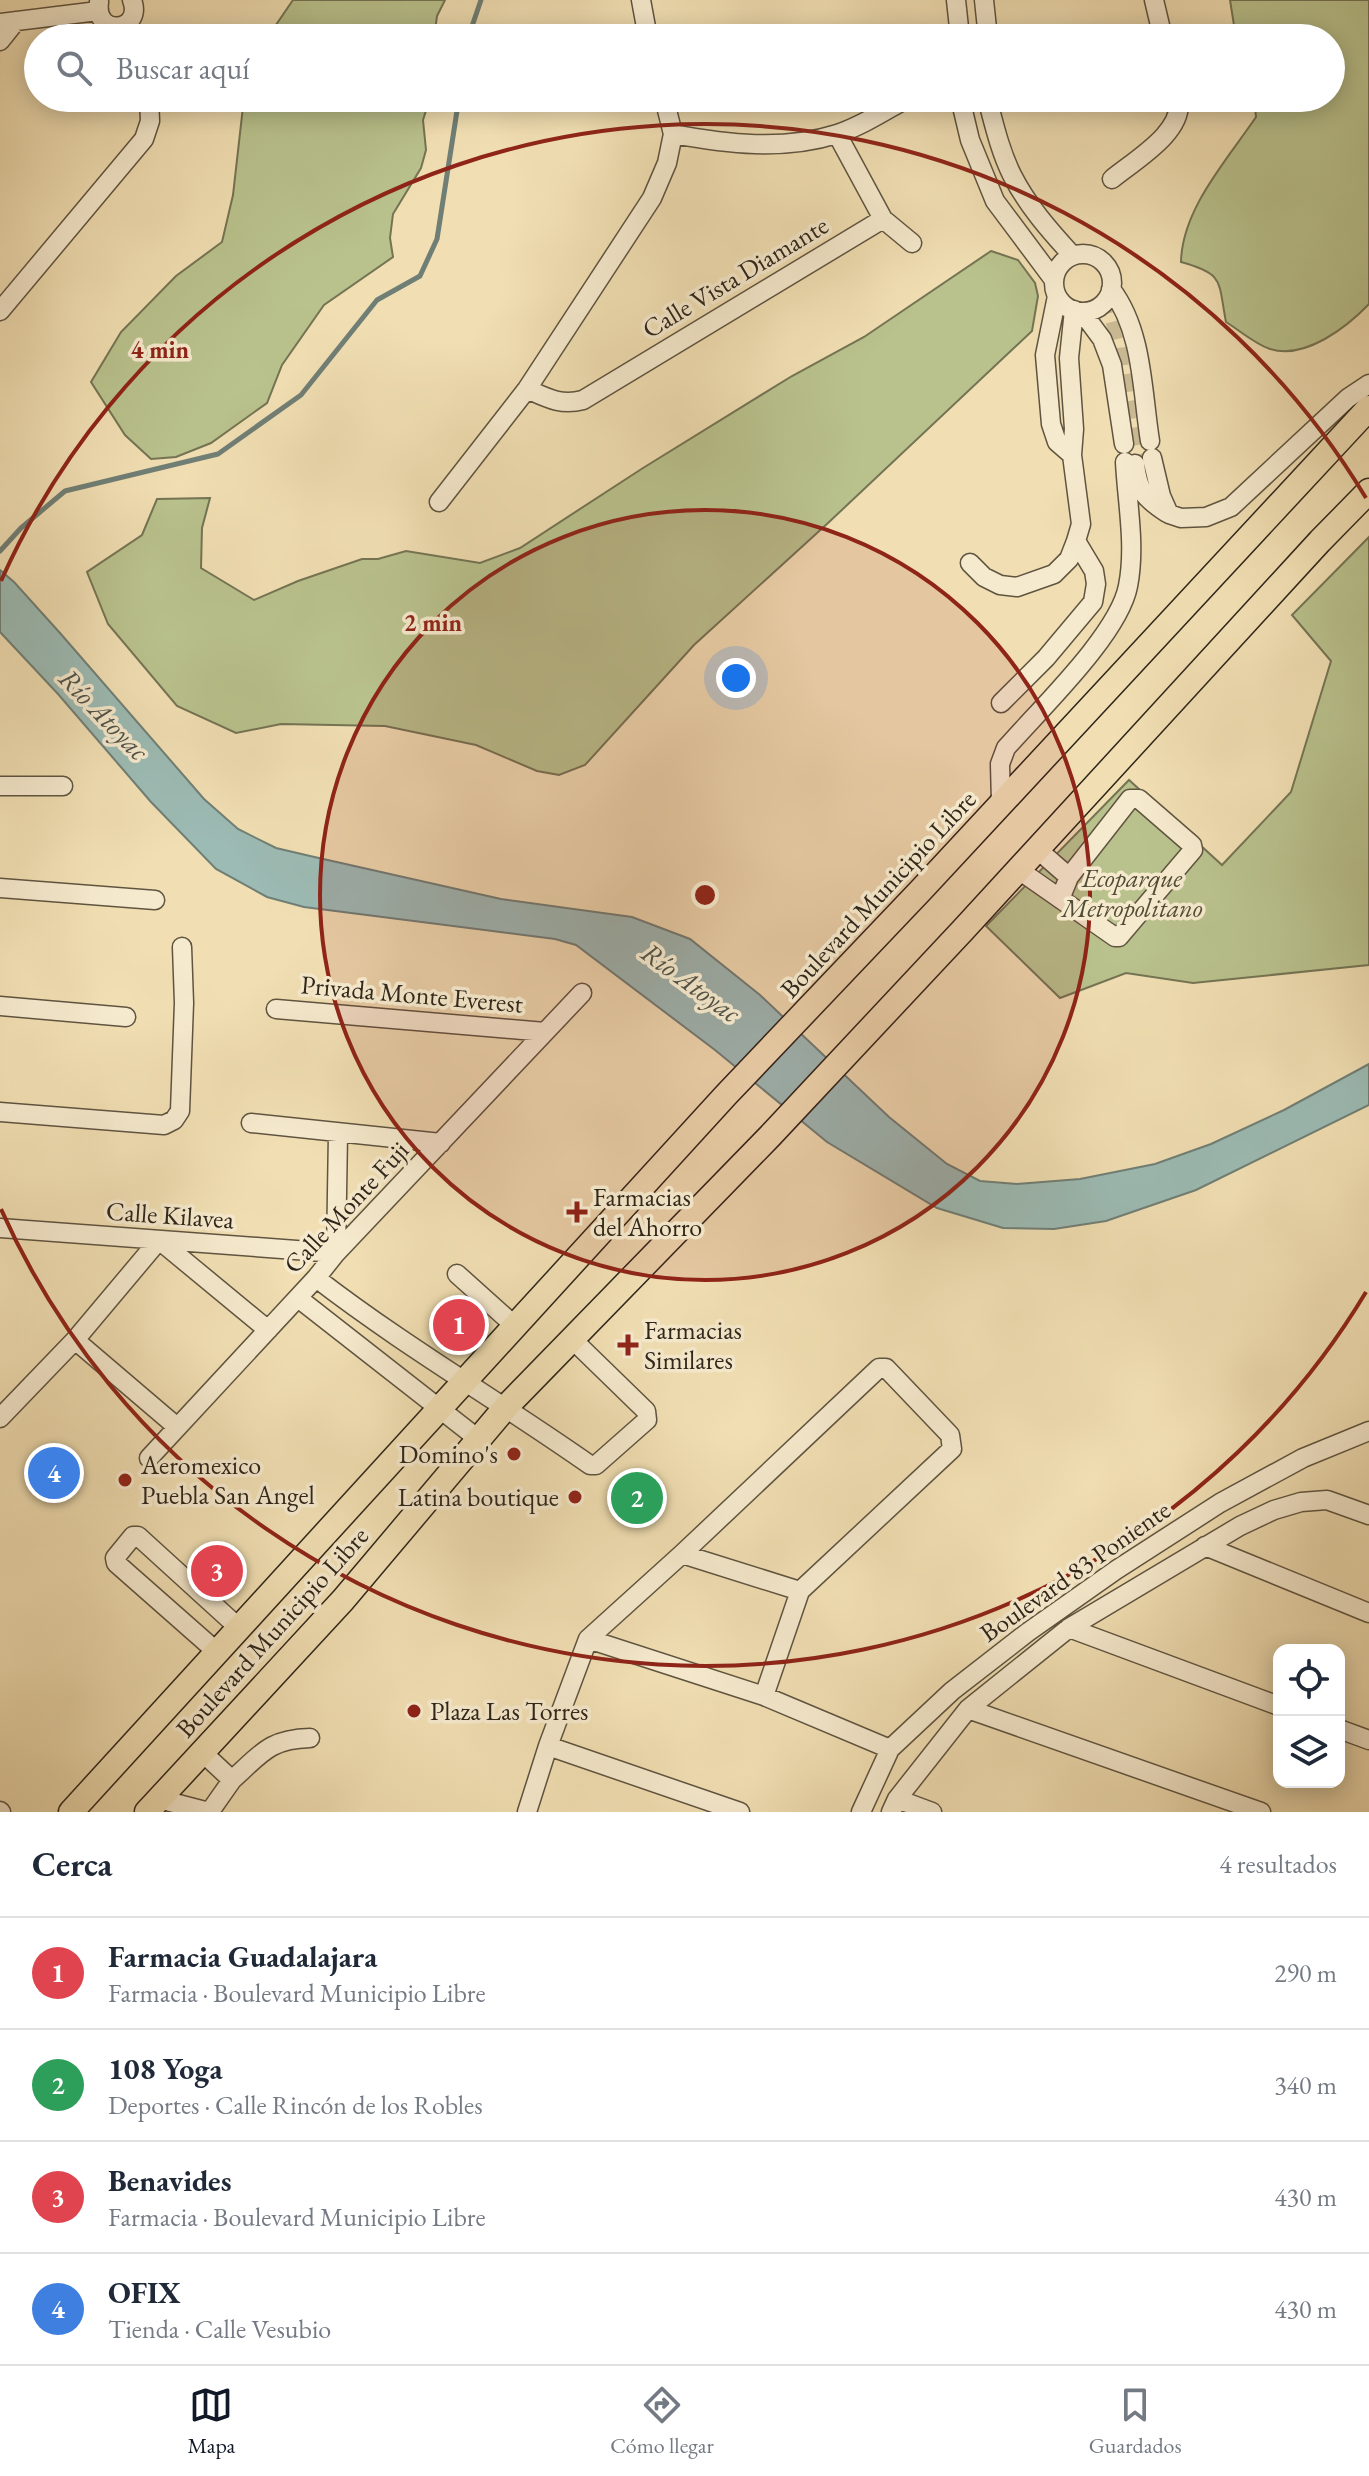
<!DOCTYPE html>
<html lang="es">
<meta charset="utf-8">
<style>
body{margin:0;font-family:"EB Garamond",serif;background:#f6f6f7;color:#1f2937}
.controls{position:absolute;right:24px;bottom:24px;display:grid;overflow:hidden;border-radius:16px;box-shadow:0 4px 20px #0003}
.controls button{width:72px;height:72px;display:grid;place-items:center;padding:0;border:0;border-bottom:2px solid #e0e1e3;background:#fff;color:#1f2937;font:40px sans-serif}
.you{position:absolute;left:736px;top:678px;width:28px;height:28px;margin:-20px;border:6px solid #fff;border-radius:50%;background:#1a73e8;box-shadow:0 0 0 12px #1a73e833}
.badge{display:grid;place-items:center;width:52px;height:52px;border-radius:50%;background:#111827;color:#fff;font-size:26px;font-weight:700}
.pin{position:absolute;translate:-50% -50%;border:4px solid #fff;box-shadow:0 2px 8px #0006}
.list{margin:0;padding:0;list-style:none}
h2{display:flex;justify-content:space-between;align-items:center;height:104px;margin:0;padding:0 32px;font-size:34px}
h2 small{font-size:26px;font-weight:400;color:#747a83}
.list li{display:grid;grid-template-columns:52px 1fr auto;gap:24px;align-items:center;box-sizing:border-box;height:112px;padding:0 32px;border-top:2px solid #e0e1e3}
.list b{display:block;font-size:30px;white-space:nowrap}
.list p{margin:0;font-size:26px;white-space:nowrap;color:#747a83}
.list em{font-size:26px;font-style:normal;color:#747a83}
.icon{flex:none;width:44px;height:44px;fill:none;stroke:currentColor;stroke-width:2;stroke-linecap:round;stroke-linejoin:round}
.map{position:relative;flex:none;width:1369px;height:1812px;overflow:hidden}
.search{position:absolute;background:#fff;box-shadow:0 4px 20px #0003;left:24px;right:24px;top:24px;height:88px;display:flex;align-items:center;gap:20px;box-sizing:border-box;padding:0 28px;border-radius:44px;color:#747a83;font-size:30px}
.sheet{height:552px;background:#fff}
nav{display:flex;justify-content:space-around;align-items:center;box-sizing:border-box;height:112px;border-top:2px solid #e0e1e3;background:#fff;font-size:22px;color:#747a83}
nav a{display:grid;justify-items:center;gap:4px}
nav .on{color:#111827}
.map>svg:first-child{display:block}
.green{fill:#b9c28d;stroke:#747454;stroke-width:2}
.water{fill:#9cbbb4;stroke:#707f76;stroke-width:2}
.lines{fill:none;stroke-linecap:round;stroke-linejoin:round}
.stream{stroke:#707f76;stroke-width:5}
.minor-tunnel{stroke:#caba94;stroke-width:18;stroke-dasharray:18 9;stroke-linecap:butt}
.minor-casing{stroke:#5f5440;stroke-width:21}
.major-casing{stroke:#2e251a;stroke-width:27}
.minor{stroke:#f6eace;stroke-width:18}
.major{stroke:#f1dfb3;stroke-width:24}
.ring{fill:none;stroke:#8f2418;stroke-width:4}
.poi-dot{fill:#8f2418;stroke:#f6eace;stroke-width:3}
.labels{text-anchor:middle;stroke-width:7;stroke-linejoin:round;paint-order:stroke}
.street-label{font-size:26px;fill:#2e251a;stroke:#f6eace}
.park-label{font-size:26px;font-style:italic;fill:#514c37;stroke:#f6eace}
.poi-label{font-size:26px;fill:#2e251a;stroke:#f6eace;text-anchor:start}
.water-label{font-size:28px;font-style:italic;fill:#4f5248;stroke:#f6eace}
.centre{fill:#8f2418;stroke:#f6eace;stroke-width:4}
.ring-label{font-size:24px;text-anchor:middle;font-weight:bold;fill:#8f2418;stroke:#f6eace;stroke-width:7;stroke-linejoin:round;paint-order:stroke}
</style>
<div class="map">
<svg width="1369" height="1812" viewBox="0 0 1369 1812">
<rect width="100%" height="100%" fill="#f1dfb3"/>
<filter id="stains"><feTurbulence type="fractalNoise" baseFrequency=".0025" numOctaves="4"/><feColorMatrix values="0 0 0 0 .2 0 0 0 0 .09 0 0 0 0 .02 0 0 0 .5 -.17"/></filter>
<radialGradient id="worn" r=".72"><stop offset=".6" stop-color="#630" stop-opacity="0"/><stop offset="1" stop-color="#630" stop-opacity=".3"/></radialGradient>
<path class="green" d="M293,0H445L437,16L434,38H267Z
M1230,0H1369V304C1347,327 1305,360 1270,349C1255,344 1239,330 1226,322C1218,281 1225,274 1181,262C1182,209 1227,160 1256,117L1254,98H1331V38H1236Z
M244,98H430L423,120L426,150L421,168L393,214L390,238L393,257L324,305L282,365L267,403L211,443L176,457L151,459L125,435L91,382L121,332L176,276L222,242L233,195Z
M991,251L1018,260L1035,283L1038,296L1032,331L828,523L694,645L585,765L559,775L537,771L476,745L385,726L281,724L236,733L177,706L108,624L87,572L142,535L157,499L210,498L202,528L201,568L254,600L298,581L362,559H378L406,551L480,563L520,548L643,468L792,376L864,337Z
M1369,537V965L1193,983L1126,973L1060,998L986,926L1129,780L1222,865L1291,792L1331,661L1292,615Z"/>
<path class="water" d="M0,570L14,582L60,633L204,799L238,829L276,848L310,856L501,899L632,917L690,939L760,995L889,1117L947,1164L980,1181L1017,1184L1080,1179L1155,1164L1211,1144L1284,1110L1369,1064V1105L1196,1190L1106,1221L1054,1229L1003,1228L937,1208L827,1142L715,1050L576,945L555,939L304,907L267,897L216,869L151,802L58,694L0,632Z"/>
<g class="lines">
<path class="stream" d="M468,38L481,0
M0,551L21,528L65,491L218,454L301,395L377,300L420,276L437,239L459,98"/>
<path class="minor-tunnel" d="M1108,295L1119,339L1135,460"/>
<g class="minor-casing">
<path id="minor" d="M641,0L648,38
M956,0L960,37
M984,0L988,38
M1154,0L1163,38
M99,2C94,38 144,32 132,0
M0,23L98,11
M0,41L16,21
M960,98L970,140L995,201L1054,280
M987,98C994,124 1000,151 1012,175C1027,205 1050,231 1072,255
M673,134C727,144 783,151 837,134C862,126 886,110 908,98
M837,134L883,219L912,243
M1112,179C1135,160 1186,131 1178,98
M1054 283a29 29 0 1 1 58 0a29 29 0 1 1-58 0Z
M1111,289C1143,331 1142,391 1150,441
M1057,296L1045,355L1051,424L1057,442L1072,455
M0,311L144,139L150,121L149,98
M1082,312L1102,339L1112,365L1124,444
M527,389C547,398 561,406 583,400L883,219
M1152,458L1161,496L1169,514L1181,518L1206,517L1231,507L1348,398L1369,384
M1135,464C1138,491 1144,498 1167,513
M439,502L527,389L652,198L667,163L673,134L664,98
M970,563L984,577L1000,585L1017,587L1054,574L1069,559L1076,541L1081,524L1072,455L1074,429L1069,358L1074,310
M1001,703L1046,658L1093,602L1096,584L1094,571L1076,541
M0,786H63
M1001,803L1000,764L1006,748C1040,709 1119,634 1128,586C1136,546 1127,502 1125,462
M1037,849L1069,877
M1019,870L1115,937H1119L1193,850L1192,845L1139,799H1130L1069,877L1060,899
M0,888L155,900
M0,1006L126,1017
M276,1009L545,1032
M0,1112L164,1125L174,1120L180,1111L184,1003L182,947
M251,1123L441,1143
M0,1228L336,1253L338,1134
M159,1240L268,1330
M457,1274L515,1326
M316,1278C404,1346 499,1401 590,1465H596L647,1420L646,1411L572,1339
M298,1298L477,1438
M75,1340L177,1427
M0,1418L75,1340L159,1240
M149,1458L316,1278L336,1253L582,993
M1205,1546L1369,1613
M682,1554L800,1591
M1069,1628L1279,1706
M588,1639L764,1696L890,1749
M217,1652L116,1563L115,1558L133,1536H138L239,1628
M968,1709L1261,1812
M1339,1729L1369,1740
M548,1746L740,1812
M232,1780C261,1754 269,1739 310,1738
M159,1799L205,1811L211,1810L232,1780L202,1752
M897,1799L932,1812
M0,1811L1,1812
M527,1812L548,1746L588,1639L682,1554L879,1368H886L950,1435L952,1449L800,1591L764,1696
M861,1812L890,1749L952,1691L1028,1632L1116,1570L1220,1503L1303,1458L1369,1431
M891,1812L897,1799L968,1709L1069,1628L1240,1526L1274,1510L1301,1502L1327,1500L1369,1515"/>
</g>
<g class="major-casing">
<path id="major" d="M71,1812L726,1095L922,889L1369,408
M147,1812L343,1600L505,1408L770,1136L963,930L1320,541L1369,491"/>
</g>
<use href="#minor" class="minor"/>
<use href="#major" class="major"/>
</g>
<circle cx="705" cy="895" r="385" fill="#8f2418" fill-opacity=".12"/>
<g class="ring">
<circle cx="705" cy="895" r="385"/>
<path d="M1366 1292A771 771 0 0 1 1 1209M1 581A771 771 0 0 1 1366 498"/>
</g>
<g class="poi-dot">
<path d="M573 1200h8v8h8v8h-8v8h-8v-8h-8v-8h8z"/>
<path d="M624 1333h8v8h8v8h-8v8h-8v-8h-8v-8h8z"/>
<circle cx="514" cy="1454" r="8"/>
<circle cx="125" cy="1480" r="8"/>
<circle cx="575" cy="1497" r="8"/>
<circle cx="414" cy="1711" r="8"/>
</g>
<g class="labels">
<g class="street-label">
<text transform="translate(735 277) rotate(-31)" y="9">Calle Vista Diamante</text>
<text transform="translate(878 894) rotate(-47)" y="9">Boulevard Municipio Libre</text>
<text transform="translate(412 994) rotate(5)" y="9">Privada Monte Everest</text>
<text transform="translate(346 1207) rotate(-47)" y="9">Calle Monte Fuji</text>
<text transform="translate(170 1215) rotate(4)" y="9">Calle Kilavea</text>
<text transform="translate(1075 1571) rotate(-35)" y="9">Boulevard 83 Poniente</text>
<text transform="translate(272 1632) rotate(-48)" y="9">Boulevard Municipio Libre</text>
</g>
<g class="park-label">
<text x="1132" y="887">Ecoparque<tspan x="1132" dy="30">Metropolitano</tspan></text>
</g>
<g class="poi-label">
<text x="593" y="1206">Farmacias<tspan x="593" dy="30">del Ahorro</tspan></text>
<text x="644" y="1339">Farmacias<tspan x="644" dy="30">Similares</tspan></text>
<text x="498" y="1463" text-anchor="end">Domino's</text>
<text x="141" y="1474">Aeromexico<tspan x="141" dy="30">Puebla San Angel</tspan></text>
<text x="559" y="1506" text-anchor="end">Latina boutique</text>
<text x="430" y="1720">Plaza Las Torres</text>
</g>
<g class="water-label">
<text transform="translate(104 714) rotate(46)" y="10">Río Atoyac</text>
<text transform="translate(691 982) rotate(36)" y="10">Río Atoyac</text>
</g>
</g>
<circle cx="705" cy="895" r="12" class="centre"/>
<g class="ring-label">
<text x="160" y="358">4 min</text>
<text x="433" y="631">2 min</text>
</g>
<rect width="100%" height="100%" filter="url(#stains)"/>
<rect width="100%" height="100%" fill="url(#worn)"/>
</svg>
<div class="controls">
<button><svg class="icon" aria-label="locate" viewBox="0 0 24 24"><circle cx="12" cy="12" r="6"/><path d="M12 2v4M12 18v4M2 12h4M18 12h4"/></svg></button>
<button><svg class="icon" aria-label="layers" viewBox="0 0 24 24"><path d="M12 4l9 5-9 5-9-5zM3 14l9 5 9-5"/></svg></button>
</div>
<div class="you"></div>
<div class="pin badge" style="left:459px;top:1325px;background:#e0444e">1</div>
<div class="pin badge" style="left:637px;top:1498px;background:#2e9e5b">2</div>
<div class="pin badge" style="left:217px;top:1571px;background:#e0444e">3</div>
<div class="pin badge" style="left:54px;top:1473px;background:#3f7fe0">4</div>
<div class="search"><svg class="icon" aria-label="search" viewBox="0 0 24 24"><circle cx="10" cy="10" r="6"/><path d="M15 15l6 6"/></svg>Buscar aquí</div>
</div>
<section class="sheet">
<h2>Cerca<small>4 resultados</small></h2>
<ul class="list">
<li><span class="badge" style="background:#e0444e">1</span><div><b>Farmacia Guadalajara</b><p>Farmacia · Boulevard Municipio Libre</p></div><em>290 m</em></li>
<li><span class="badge" style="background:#2e9e5b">2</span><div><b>108 Yoga</b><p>Deportes · Calle Rincón de los Robles</p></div><em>340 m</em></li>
<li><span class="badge" style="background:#e0444e">3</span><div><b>Benavides</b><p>Farmacia · Boulevard Municipio Libre</p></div><em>430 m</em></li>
<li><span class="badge" style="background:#3f7fe0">4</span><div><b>OFIX</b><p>Tienda · Calle Vesubio</p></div><em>430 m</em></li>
</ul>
</section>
<nav>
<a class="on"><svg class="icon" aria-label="map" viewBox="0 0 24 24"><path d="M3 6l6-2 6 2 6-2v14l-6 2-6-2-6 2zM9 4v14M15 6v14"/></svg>Mapa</a>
<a><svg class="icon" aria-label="directions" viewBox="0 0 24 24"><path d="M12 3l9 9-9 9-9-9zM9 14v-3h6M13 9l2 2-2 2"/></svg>Cómo llegar</a>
<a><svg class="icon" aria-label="saved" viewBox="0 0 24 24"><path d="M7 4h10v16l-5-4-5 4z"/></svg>Guardados</a>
</nav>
